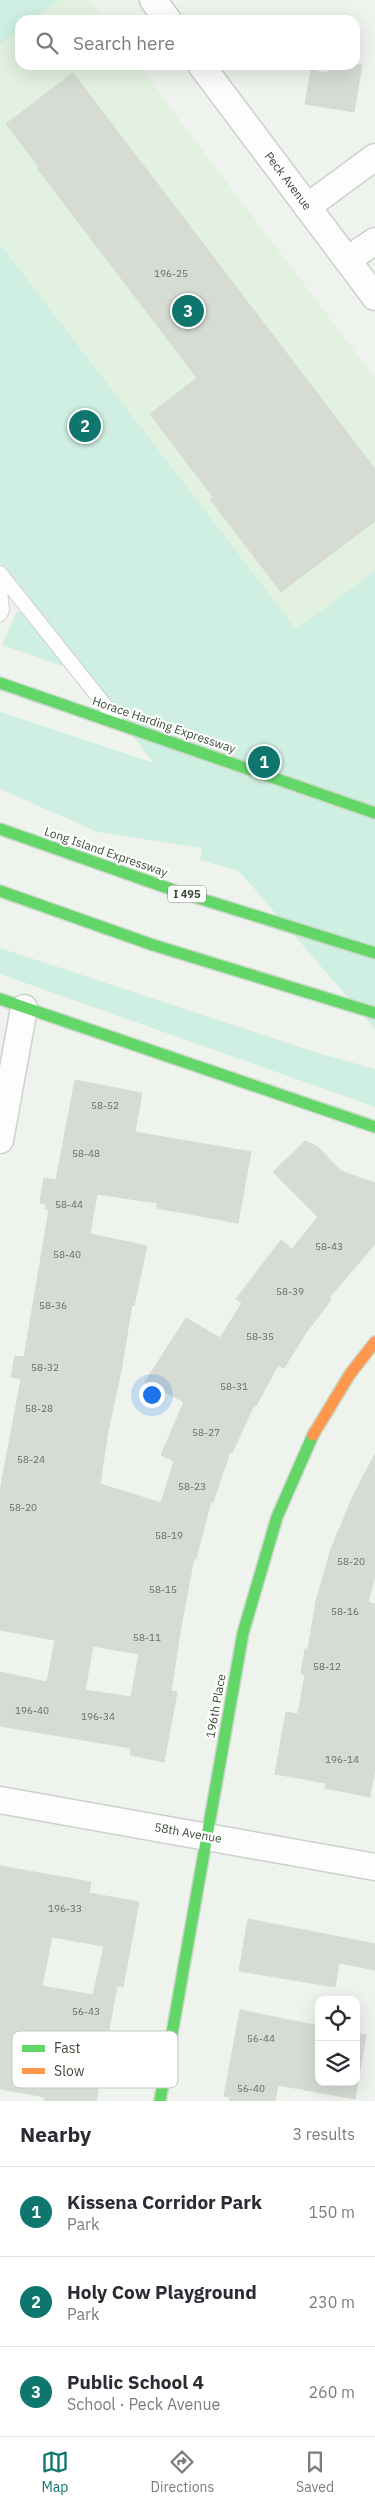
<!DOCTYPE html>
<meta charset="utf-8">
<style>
body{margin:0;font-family:"IBM Plex Sans",sans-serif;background:#f2f2f3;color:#2b2b33}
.controls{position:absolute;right:15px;bottom:15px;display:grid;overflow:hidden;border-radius:10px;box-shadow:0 5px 20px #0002}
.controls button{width:45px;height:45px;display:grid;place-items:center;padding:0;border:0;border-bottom:1px solid #e1e1e2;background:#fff;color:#2b2b33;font:25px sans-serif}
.you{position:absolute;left:151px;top:1394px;width:18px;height:18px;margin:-12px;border:4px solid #fff;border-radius:50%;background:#1a73e8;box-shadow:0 0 0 8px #1a73e833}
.badge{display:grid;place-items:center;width:32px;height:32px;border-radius:50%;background:#0f766e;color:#fff;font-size:16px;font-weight:700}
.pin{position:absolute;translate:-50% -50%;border:2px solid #fff;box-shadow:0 1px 5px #0006}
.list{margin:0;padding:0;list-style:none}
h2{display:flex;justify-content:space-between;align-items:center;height:65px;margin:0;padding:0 20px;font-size:21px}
h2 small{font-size:16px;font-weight:400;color:#7c7c81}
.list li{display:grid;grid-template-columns:32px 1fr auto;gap:15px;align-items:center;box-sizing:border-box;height:90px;padding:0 20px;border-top:1px solid #e1e1e2}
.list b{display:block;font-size:19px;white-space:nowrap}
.list p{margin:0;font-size:16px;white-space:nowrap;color:#7c7c81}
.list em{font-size:16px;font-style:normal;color:#7c7c81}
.icon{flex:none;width:28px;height:28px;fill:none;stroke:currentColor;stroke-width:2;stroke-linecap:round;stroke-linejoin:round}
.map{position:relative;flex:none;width:375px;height:2101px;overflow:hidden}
.search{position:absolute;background:#fff;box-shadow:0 5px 20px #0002;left:15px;right:15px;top:15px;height:55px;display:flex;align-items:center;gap:12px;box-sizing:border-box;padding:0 18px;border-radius:15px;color:#7c7c81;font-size:19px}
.sheet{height:335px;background:#fff}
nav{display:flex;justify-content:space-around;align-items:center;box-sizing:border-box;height:70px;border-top:1px solid #e1e1e2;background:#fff;font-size:14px;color:#7c7c81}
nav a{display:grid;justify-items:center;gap:2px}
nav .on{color:#0f766e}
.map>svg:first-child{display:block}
.education{fill:#e2f1e0}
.green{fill:#ceefe1}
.building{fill:#d6dbd4;stroke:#d5dcd4;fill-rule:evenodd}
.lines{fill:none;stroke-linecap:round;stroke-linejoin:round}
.lane-casing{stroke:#ccd1cb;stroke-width:16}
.street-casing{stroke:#ccd1cb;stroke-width:29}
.fast-casing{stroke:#cad8c9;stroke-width:14}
.slow-casing{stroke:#cad8c9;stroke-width:14}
.lane{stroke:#fcfdfc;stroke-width:14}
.street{stroke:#fcfdfc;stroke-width:26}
.fast{stroke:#63d668;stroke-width:11}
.slow{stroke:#ff974d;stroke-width:11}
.labels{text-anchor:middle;stroke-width:4.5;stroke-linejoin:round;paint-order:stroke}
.number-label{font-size:10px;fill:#647061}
.shield{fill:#fff;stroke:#768174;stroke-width:1}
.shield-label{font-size:11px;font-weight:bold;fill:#3c4b38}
.street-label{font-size:12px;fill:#3c4b38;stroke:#fff}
.key{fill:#fff;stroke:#c4c9c3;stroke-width:1}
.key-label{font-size:14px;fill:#3c4b38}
</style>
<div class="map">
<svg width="375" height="2101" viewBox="0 0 375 2101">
<rect width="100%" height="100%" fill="#eef3ee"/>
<path class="education" d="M59,0H89L104,20H32Z
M20,29V65H138L375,378V571L296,629L0,244V44Z"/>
<path class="green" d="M0,0H59L32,20H20V29L0,44Z
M0,244L296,629L375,571V1029L239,871L200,860L202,848L98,832L0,789V712L154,763L0,563Z
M17,611L24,613L69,668L2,645Z
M0,948L321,1054L375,1069V1107L0,974Z"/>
<path class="building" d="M329,65H362L354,112L305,104L311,70L328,73Z
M73,73L375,469V521L281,592L210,499L213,497L150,414L197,378L37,168L39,167L6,124Z
M75,1080L142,1093L135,1132L251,1152L238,1223L157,1208V1203L97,1194L90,1234L147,1246L134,1306L132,1304L122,1366L108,1431L100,1484L161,1503L174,1461L161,1455L184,1402L145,1382L186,1318L220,1338L242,1303L236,1299L281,1240L292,1249L318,1217L273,1172L305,1141L318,1147L341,1171L375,1183V1244L329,1298L331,1300L305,1334L284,1368L278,1365L256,1406L254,1405L232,1453L230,1452L213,1502L211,1501L196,1559L194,1558L181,1627L171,1691L177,1692L164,1762L130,1755L131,1748L0,1726V1672L47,1682L55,1640L0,1630V1491L21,1379L11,1377L15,1356L24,1357L49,1210L45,1209L46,1204L40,1203L44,1178L56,1180ZM93,1646L139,1654L131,1697L85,1690Z
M375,1454V1576L368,1602L375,1604V1768L370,1797L325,1788L326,1783L275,1774L286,1712L298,1714L305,1675L301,1673L305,1649H308L316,1601L331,1549L352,1498Z
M0,1866L91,1882L89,1893L139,1902L123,1987L117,1986L96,2101H45V2097L0,2089ZM52,1937L104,1946L93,1995L42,1986Z
M248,1919L375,1944V1970L339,1963L335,1987L239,1971Z
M240,2010L319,2026V2082H356V2033L366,2035L355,2099L278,2085L275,2101H229L230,2097L224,2096Z"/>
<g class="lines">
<g class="lane-casing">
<path id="lane" d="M0,573L115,718
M0,590L2,610L0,614"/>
</g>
<g class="street-casing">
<path id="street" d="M153,0L168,20
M201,65L375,297
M307,207L375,157
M347,260L375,241
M0,1140L24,1008
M0,1800L375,1867"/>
</g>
<g class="fast-casing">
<path id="fast" d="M0,683L375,813
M0,829L179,892L375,953
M0,891L153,945L375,1013
M0,999L375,1127
M160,2101L243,1633L277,1517L313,1435"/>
</g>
<g class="slow-casing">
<path id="slow" d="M313,1435L350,1374L375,1342"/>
</g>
<use href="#lane" class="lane"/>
<use href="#street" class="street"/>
<use href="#fast" class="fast"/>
<use href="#slow" class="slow"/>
</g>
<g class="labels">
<g class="number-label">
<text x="171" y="277">196-25</text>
<text x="105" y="1109">58-52</text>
<text x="86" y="1157">58-48</text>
<text x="69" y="1208">58-44</text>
<text x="329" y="1250">58-43</text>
<text x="67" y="1258">58-40</text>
<text x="290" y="1295">58-39</text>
<text x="53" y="1309">58-36</text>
<text x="260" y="1340">58-35</text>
<text x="45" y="1371">58-32</text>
<text x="234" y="1390">58-31</text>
<text x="39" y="1412">58-28</text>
<text x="206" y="1436">58-27</text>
<text x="31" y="1463">58-24</text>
<text x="192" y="1490">58-23</text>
<text x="23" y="1511">58-20</text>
<text x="169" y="1539">58-19</text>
<text x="351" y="1565">58-20</text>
<text x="163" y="1593">58-15</text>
<text x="345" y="1615">58-16</text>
<text x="147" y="1641">58-11</text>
<text x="327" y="1670">58-12</text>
<text x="32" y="1714">196-40</text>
<text x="98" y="1720">196-34</text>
<text x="342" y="1763">196-14</text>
<text x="65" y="1912">196-33</text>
<text x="86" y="2015">56-43</text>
<text x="261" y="2042">56-44</text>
<text x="251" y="2092">56-40</text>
</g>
<rect class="shield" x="168" y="885.5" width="38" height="17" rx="4"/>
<g class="shield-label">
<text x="187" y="898">I 495</text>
</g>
<g class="street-label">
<text transform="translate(288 181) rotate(53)" y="4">Peck Avenue</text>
<text transform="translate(164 725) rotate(19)" y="4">Horace Harding Expressway</text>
<text transform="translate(106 852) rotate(19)" y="4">Long Island Expressway</text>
<text transform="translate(216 1706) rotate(-80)" y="4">196th Place</text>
<text transform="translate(188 1833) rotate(10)" y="4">58th Avenue</text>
</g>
</g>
<rect x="12" y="2031" width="166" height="57" rx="8" class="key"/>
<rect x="22" y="2045" width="23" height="7" fill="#63d668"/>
<rect x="22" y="2068" width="23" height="6" fill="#ff974d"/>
<g class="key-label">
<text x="54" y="2053">Fast</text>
<text x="54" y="2076">Slow</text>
</g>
</svg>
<div class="controls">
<button><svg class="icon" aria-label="locate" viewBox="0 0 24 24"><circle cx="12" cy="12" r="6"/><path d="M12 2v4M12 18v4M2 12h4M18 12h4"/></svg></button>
<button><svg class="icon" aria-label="layers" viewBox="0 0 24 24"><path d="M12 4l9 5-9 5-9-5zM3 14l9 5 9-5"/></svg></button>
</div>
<div class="you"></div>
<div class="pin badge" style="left:264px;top:762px">1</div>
<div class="pin badge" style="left:85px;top:426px">2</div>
<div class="pin badge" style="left:188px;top:311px">3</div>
<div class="search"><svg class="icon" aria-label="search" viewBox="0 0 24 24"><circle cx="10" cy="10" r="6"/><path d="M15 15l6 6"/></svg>Search here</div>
</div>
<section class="sheet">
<h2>Nearby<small>3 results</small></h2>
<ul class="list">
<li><span class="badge">1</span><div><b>Kissena Corridor Park</b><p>Park</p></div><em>150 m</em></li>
<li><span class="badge">2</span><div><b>Holy Cow Playground</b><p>Park</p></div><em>230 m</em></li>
<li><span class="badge">3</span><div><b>Public School 4</b><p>School · Peck Avenue</p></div><em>260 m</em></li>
</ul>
</section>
<nav>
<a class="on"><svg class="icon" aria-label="map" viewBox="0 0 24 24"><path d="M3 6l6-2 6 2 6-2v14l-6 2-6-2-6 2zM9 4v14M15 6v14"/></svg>Map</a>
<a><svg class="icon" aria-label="directions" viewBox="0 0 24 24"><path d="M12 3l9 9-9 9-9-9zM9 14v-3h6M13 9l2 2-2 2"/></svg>Directions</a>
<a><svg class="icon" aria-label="saved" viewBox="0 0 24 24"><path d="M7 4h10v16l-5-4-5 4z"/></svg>Saved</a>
</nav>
